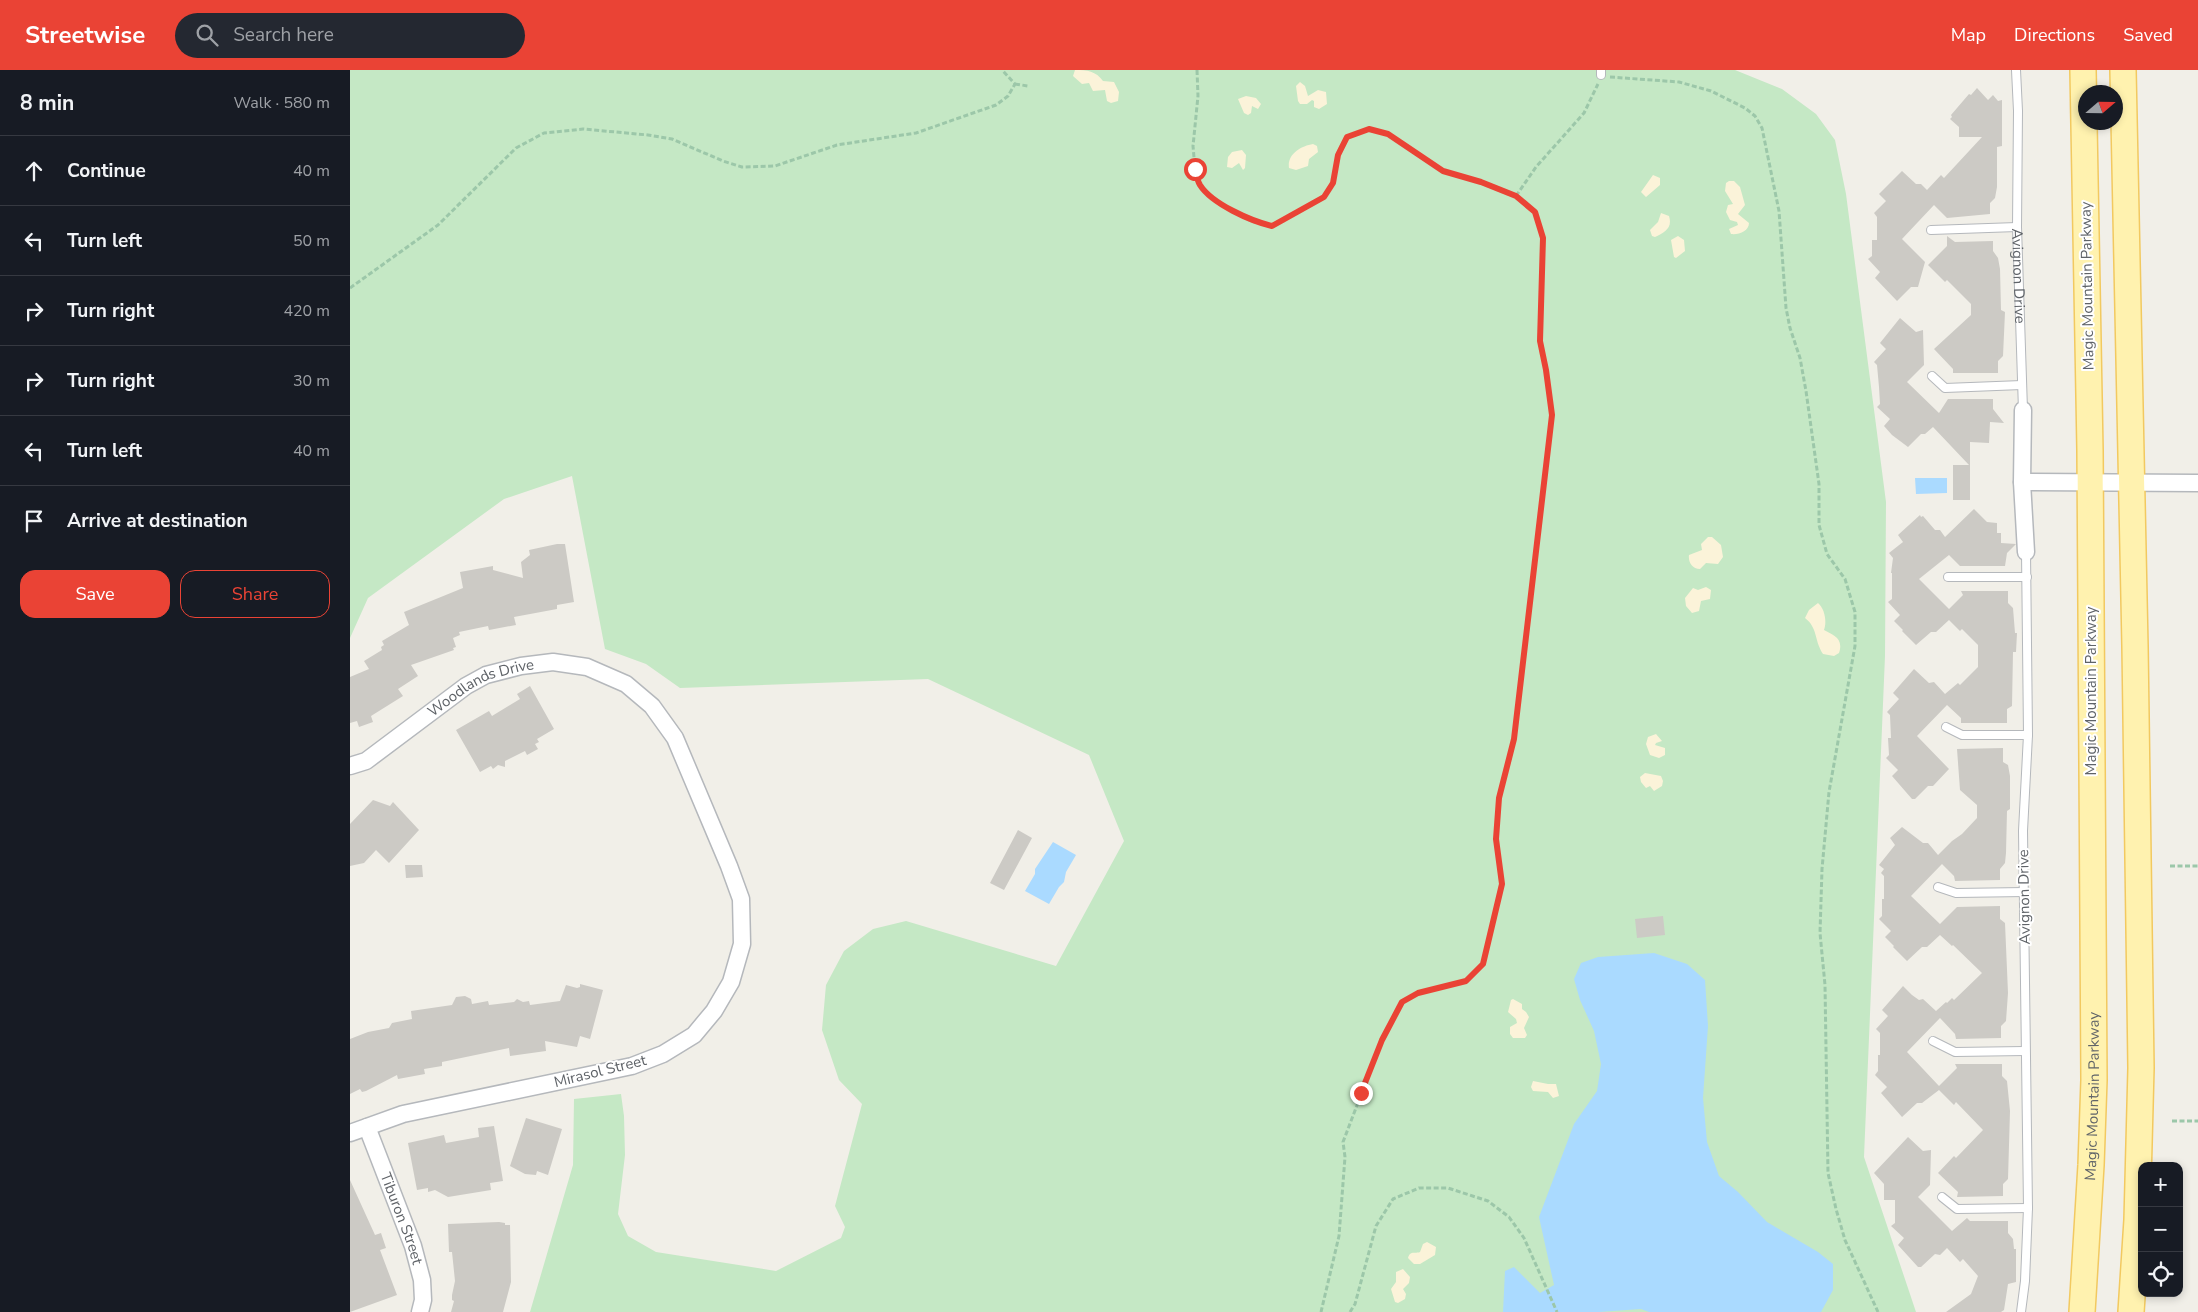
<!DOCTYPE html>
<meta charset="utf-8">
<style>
body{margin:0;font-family:"Nunito Sans",sans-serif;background:#242831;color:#f1f3f6}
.controls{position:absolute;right:15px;bottom:15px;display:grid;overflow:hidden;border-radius:10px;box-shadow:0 2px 8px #0003}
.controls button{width:45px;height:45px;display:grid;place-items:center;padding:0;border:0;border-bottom:1px solid #363941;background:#171b24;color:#f1f3f6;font:25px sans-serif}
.compass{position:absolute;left:1728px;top:15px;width:45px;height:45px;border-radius:50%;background:#171b24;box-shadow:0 2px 8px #0003;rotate:70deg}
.stop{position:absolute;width:15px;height:15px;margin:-11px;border:4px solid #ea4335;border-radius:50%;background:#fff}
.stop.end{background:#ea4335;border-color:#fff;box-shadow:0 1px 5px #0008}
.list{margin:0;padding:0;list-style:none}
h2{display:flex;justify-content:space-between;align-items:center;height:65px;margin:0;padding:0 20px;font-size:21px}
h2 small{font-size:16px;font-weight:400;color:#9ea1a6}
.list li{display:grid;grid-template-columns:32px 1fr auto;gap:15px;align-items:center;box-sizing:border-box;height:70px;padding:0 20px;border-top:1px solid #363941}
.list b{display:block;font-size:19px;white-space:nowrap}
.list em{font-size:16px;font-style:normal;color:#9ea1a6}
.actions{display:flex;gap:10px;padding:15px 20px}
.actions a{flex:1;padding:11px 0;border:1px solid #ea4335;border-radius:15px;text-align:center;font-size:18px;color:#ea4335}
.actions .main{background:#ea4335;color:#fff}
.icon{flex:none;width:28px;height:28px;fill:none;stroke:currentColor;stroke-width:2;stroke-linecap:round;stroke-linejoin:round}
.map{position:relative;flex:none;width:1848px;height:1242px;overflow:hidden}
header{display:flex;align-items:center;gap:30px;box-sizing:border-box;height:70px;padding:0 25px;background:#ea4335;color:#fff}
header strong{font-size:24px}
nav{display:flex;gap:28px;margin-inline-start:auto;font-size:18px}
.search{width:350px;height:45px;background:#242831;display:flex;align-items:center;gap:12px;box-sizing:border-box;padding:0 18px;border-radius:28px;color:#9ea1a6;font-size:19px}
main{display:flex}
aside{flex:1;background:#171b24}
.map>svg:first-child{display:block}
.green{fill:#c5e8c5}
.sand{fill:#fbf3d9}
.water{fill:#aadaff}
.building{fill:#cccac5}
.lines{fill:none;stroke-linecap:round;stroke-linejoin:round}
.service-casing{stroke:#b5b8bc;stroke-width:10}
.minor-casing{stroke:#b5b8bc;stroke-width:19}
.primary-casing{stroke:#f2c960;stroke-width:28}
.path{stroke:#9cc7a9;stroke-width:3;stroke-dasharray:5 2.5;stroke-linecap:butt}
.service{stroke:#fff;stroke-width:8}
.minor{stroke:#fff;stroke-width:16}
.primary{stroke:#fff2af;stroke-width:25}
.route{stroke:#ea4335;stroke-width:6}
.labels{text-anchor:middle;stroke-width:4;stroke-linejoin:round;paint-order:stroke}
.street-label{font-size:15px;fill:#5f6368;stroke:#fff}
</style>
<header>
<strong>Streetwise</strong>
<div class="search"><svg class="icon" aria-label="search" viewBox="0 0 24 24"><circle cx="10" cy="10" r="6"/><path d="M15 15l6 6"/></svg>Search here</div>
<nav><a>Map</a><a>Directions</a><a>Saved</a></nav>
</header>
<main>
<aside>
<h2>8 min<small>Walk · 580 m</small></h2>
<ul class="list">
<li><svg class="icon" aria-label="ahead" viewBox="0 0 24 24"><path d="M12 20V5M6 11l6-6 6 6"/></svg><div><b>Continue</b></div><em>40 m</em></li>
<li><svg class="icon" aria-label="left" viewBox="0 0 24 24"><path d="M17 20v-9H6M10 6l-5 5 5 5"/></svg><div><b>Turn left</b></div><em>50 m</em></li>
<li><svg class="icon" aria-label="right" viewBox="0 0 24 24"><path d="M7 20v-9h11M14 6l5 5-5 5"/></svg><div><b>Turn right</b></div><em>420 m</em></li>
<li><svg class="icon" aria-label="right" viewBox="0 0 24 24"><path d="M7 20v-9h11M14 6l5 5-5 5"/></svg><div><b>Turn right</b></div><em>30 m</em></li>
<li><svg class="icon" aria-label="left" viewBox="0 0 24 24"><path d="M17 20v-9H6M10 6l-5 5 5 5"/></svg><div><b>Turn left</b></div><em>40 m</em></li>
<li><svg class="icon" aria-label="arrive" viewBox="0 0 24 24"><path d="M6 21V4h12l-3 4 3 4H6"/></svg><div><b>Arrive at destination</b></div></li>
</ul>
<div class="actions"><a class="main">Save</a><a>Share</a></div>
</aside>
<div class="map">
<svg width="1848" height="1242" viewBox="0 0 1848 1242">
<rect width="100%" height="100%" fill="#f1efe8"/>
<path class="green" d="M0,0H1385L1432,19L1466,44L1485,70L1496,124L1536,432L1535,586L1514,1087L1566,1242H180L223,1095L224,1029L271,1024L274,1046L275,1085L268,1144L278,1166L306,1182L426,1201L491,1168L495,1157L485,1136L512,1034L489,1010L472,960L476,915L494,881L523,859L556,851L706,896L774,771L739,685L578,609L330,618L296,594L255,579L222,406L154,429L18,528L0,568Z"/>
<path class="sand" d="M725,0C737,0 746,1 753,11L764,12L769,22L768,31L761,33L757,31L755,20L743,21L739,13L732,14L723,6Z
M950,12L955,16L958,26L968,20L976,22L977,34L969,39L964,37V31L962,30L957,34H950L948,31L946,16Z
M896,26L906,28L911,34L908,39L902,36L901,43L898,45L894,43L888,29Z
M963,74L967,76L968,82L959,89L958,96L946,100L939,98C937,84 951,76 963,74Z
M892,80L896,85L895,98L893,100L889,93L882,98L877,97L878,87L882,82Z
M1303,105L1310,108V115L1296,127L1291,122Z
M1379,111H1384L1390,117L1395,135L1388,144L1399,153C1399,161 1389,165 1381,164L1379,159L1388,155L1387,152L1380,150L1376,142L1378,135L1383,134L1375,121L1376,113Z
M1311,143L1319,146C1323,158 1314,163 1305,167L1302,166L1300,160L1308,152Z
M1328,166L1334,170L1335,181L1326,188L1324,187L1321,170Z
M1358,467H1362L1371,475L1373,487L1368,494L1356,493L1350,499C1342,499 1338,492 1339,485L1352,480L1351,474Z
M1356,517L1361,520L1360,529L1351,531L1349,541L1342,543L1336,536L1335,528L1343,518L1348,520Z
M1468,533C1475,539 1477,552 1474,560C1483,565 1494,568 1489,583L1484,586L1473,584C1464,570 1468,558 1455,548L1459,540Z
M1306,664L1312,671L1306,673L1305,675L1315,678V685L1309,688L1300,685L1296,674L1298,667Z
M1295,703L1311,706L1313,711L1312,716L1304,721L1300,716L1296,718L1291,712L1290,707Z
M1163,929L1172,934V939L1176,942L1179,947L1174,958L1177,965L1175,968H1163L1160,964V957L1167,953L1166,949L1158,942L1161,930Z
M1183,1011L1198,1014H1206L1209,1026L1203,1028L1198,1022L1183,1021L1181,1017Z
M1077,1172L1086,1177L1085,1185L1070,1194H1064L1058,1188C1060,1180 1065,1184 1070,1182L1073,1174Z
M1053,1199L1060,1207L1059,1213L1053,1219L1056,1224L1055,1229L1048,1233L1045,1232L1041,1219L1046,1212V1202Z"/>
<path class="water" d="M1565,408H1597V423L1566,424Z
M703,772L726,785L716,802L714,812L709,817L699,834L675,821L685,804V799Z
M1304,883L1337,894L1355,910L1358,956L1353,1028L1357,1072L1369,1106L1388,1122L1417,1152L1468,1182L1483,1194V1220L1471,1242H1299L1291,1239L1249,1242H1153L1155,1201L1164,1197L1190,1223L1204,1215L1189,1147L1224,1054L1247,1021L1251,994L1244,961L1230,930L1224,909L1231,893L1248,887Z"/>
<path class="building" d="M1627,18L1638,30L1643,25L1648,31L1652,30V76L1647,77V117L1645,128L1640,133V144L1597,148L1584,135L1552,169L1575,192L1568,217H1561L1547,231L1525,208L1530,202L1518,189L1522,186V170H1527V147L1524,143L1536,131L1529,124L1552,101L1566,114H1571L1577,120L1591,105L1594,108L1632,67H1609V57L1600,49L1602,47L1601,45L1619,24L1621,25Z
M1597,166L1605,172L1643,171V181L1648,188L1650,199L1651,240L1655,242L1653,286L1648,291V303H1603V299L1584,279L1621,245V234L1597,210L1595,212L1578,195L1597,176Z
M1550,248L1566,262L1573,260L1574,295L1557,312L1589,343L1598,329H1643V339L1654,353L1640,352L1639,373L1620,372V430H1603V395H1619L1583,357L1575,364H1571L1558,377L1542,365L1534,356L1540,349L1527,337L1530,334L1529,317L1527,295L1524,292L1536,279L1530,273Z
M1624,439L1637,452L1647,453V463H1651V473L1666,474L1657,483L1655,496H1610L1599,485L1569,509L1599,539L1613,525L1611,521H1658V533L1663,538L1665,563H1667L1666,582H1663L1662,636L1657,639V653H1611V648L1597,635L1567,666L1599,699L1583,716H1578L1565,729H1562L1542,706L1548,700L1536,688L1539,685L1538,668H1541L1540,645L1537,642L1549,629L1543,623L1564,599L1579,613L1584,612L1595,624L1608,613L1610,615L1628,597V575L1612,559L1610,561L1599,550L1586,562H1581L1566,575L1552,561L1553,560L1544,551L1550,545L1538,532L1542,529V503H1541L1543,488L1539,483L1553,472L1548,465L1570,445L1571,447L1573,446L1585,460H1590L1595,467Z
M207,474H215L224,532L207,535V539L164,547L166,555L139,560L138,556L109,562L110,565L103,568L106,577L103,578L104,580L61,595L68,606L48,619L53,626L21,646L23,652L9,657L7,651L0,653V607L19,599L14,591L32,580L31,577L34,575L32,571L59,555L54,542L113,518L110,502L143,496V500L173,508L171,492L180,485L179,480Z
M180,616L204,659L187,669L189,672L185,674L188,679L177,685L175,681L155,691V697L148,695L143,699L141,696L130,702L106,660L139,641L142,646L170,629L167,624Z
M1653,678V692L1658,695L1660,706V739L1657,741L1656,783L1655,793L1650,799V810L1605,811L1604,806L1592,794L1561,826L1590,854L1607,837L1650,836V849L1655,853L1658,923L1656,951L1651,956V968L1606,969L1605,964L1590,948L1557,982L1589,1016L1607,998L1605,994H1652V1006L1657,1011L1660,1041L1658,1109L1653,1114V1126L1607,1127L1608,1122L1588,1103L1604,1086L1606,1088L1633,1060L1606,1032L1604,1035L1589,1020L1572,1033H1567L1552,1047L1531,1023L1537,1017L1525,1005L1528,1001V985H1530V963L1526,959L1538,946L1532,940L1553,916L1562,925L1569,930L1573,929L1586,941L1596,932L1597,933L1602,928L1604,930L1632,903L1603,875L1602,876L1590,865L1577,877H1572L1557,891L1543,877L1544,876L1535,867L1541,861L1529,849L1532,846V829H1534V806L1531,803L1534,799L1529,795L1545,775L1540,768L1552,757L1573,773H1578L1588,785L1602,771L1612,764L1627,748V735L1610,720L1607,679Z
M23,730L40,736L43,732L69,760L39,793L26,780L14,793L0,796V754Z
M668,760L682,768L654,820L640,813Z
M55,795H72L73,807L56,808Z
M1313,846L1315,865L1287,868L1285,849Z
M230,914L253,920L240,969L230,966L227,977L195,971L196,981L160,986L159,978L92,992V996L74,999L75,1004L48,1009L47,1005L16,1021L12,1022L10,1019L0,1024V969L18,962L39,958L42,953L62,949L61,941L102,935L106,927L115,926L121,929L122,934L138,931L139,935L164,932L167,929L173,932L179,931L180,935L210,931L216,915L227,918L230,917Z
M176,1048L212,1059L198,1105L187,1101L186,1105L175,1104L160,1096Z
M144,1056L153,1111L140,1113L141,1120L98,1127L85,1120L78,1122V1118L67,1120L58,1073L94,1065L96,1073L129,1067L128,1058Z
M1558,1067L1573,1081L1581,1080L1580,1115L1568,1127L1602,1161L1617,1148L1620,1151H1658V1163L1663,1169L1664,1179H1666V1212L1658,1214L1654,1240L1651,1242H1596L1621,1224L1628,1206L1613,1189L1610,1192L1597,1178L1590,1185L1585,1184L1571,1197H1568L1548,1175L1554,1168L1541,1156L1545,1153V1130H1534V1114L1524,1103Z
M0,1110L25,1165L31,1163L36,1178L30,1180L47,1225L0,1242Z
M149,1152L155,1153V1155H160L161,1212L153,1242H101L104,1231L102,1230V1225L105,1211L102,1182H99L98,1154Z"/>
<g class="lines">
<g class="service-casing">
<g id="service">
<path id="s1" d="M1666,0L1668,41L1667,157L1673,340"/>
<path d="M1251,5V0"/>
<path d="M1581,160L1667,157"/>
<path d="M1582,306L1595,318L1672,315"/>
<path d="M1598,507H1677"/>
<path d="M1596,657L1612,665H1678"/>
<path d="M1588,817L1606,823L1675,822"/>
<path d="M1583,971L1605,982L1675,981"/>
<path d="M1592,1127L1607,1139L1678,1138"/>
<path d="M1671,1242L1675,1211L1678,1138L1673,761L1678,665L1676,482"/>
</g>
</g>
<g class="minor-casing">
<g id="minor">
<path d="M1673,340L1672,412L1676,482"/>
<path d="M1672,412L1848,413"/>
<path id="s2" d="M0,696L16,691L116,616L136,605L171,596L203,592L237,597L276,614L302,636L325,668L379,796L391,829L392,874L381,912L364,941L344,965L313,984L282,996L53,1044L0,1063"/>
<path id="s3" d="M17,1057L63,1176L72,1210L73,1230L70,1242"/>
</g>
</g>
<g class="primary-casing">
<g id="primary">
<path d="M1773,0L1785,576L1791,998L1787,1150L1781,1242"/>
<path id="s4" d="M1732,1242L1741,1095L1744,1010L1740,380L1733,0"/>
</g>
</g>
<path class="path" d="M847,0L848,26L843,76L845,99L850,115L864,129L901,151L922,157L974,127L983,113L988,85L997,67L1019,59L1038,64L1093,101L1131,112L1166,126L1185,143L1193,168L1189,271L1196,300L1202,345L1164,669L1149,728L1146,769L1151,814L1133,894L1116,911L1068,923L1052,932L1032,970L993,1072L995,1087L989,1166L971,1242
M1260,7L1329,12L1361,21L1395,38L1405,46L1412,58L1429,141L1436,238L1440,258L1450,288L1456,321L1469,414V455L1477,484L1495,509L1505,542V576L1479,722L1472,799L1470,863L1475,915L1478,1103L1486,1139L1495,1170L1528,1242
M665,14L678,16
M1166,126L1186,97L1234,43L1248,14
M0,218L88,155L166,78L194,63L233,59L298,65L322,69L373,91L392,97L425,96L487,75L566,63L646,35L658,26L665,14L652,0
M1820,796H1848
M1822,1051H1848
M1000,1242L1005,1234L1026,1156L1043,1129L1069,1118H1098L1138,1131L1159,1147L1174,1168L1207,1242"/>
<use href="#service" class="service"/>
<use href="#minor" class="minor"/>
<use href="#primary" class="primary"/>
</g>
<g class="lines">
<path class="route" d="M845,99C846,104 847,110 850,115C862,134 901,151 922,156L974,127L983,113L988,85L997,67L1019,59L1038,64L1093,101L1131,112L1166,126L1185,142L1193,168L1190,271L1196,300L1202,345L1164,669L1149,728L1146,769L1152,814L1133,894L1116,911L1068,923L1052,932L1032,970L1011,1023"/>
</g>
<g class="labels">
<g class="street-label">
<text dy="5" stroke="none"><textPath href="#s1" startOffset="206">Avignon Drive</textPath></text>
<text transform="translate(1737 216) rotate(-91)" y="5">Magic Mountain Parkway</text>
<text dy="5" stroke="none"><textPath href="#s2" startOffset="155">Woodlands Drive</textPath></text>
<text transform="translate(1741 621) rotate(-90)" y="5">Magic Mountain Parkway</text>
<text transform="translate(1674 827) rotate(-91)" y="5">Avignon Drive</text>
<text transform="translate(250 1001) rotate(-14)" y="5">Mirasol Street</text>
<text dy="5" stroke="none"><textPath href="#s4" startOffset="216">Magic Mountain Parkway</textPath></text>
<text dy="5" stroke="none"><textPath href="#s3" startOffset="98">Tiburon Street</textPath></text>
</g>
</g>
</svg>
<div class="controls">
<button>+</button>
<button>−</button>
<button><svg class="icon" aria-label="locate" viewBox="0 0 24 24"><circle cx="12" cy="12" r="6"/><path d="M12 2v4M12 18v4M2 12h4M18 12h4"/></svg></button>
</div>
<svg class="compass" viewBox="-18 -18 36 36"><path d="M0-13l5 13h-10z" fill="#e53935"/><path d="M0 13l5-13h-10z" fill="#9ea1a6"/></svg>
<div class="stop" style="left:845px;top:99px"></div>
<div class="stop end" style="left:1011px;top:1023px"></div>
</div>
</main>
